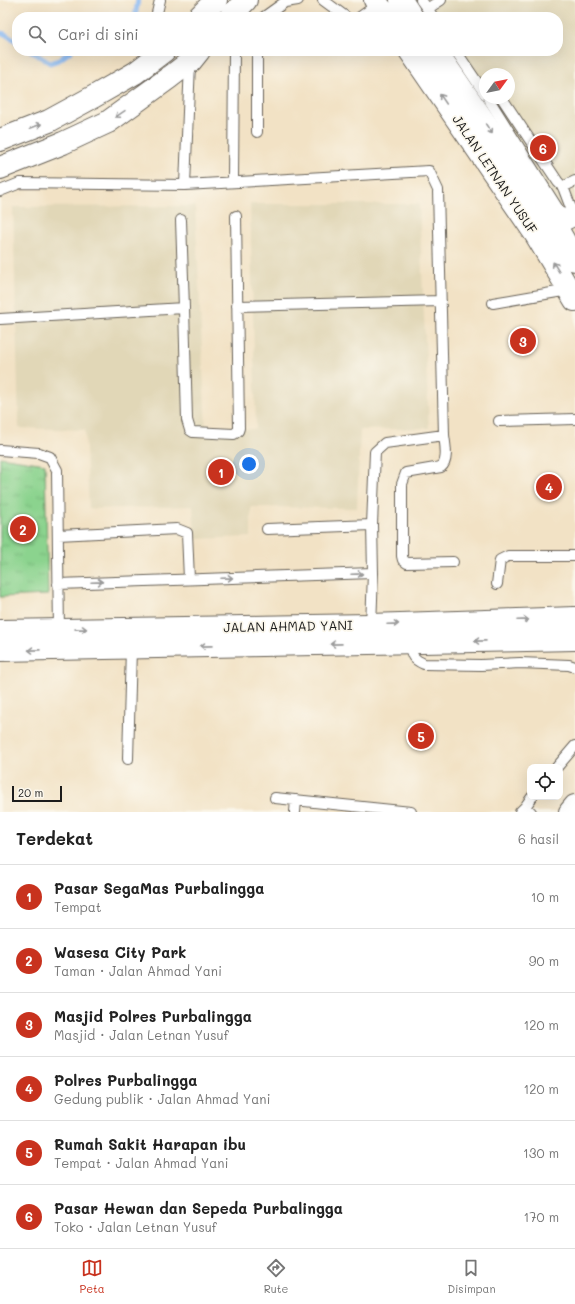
<!DOCTYPE html>
<html lang="id">
<meta charset="utf-8">
<style>
body{margin:0;font-family:Mali,sans-serif;background:#f2f2f2;color:#222}
.controls{position:absolute;right:12px;bottom:12px;display:grid;overflow:hidden;border-radius:8px;box-shadow:0 4px 16px #0002}
.controls button{width:36px;height:36px;display:grid;place-items:center;padding:0;border:0;border-bottom:1px solid #e0e0e0;background:#fff;color:#222;font:20px sans-serif}
.compass{position:absolute;left:479px;top:68px;width:36px;height:36px;border-radius:50%;background:#fff;box-shadow:0 4px 16px #0002;rotate:57deg}
.scale{position:absolute;left:12px;bottom:10px;width:50px;box-sizing:border-box;padding-left:4px;border:2px solid #1c1c1c;border-top:0;font-size:11px;line-height:14px;white-space:nowrap;color:#1c1c1c;-webkit-text-stroke:3px #fbf7ec;paint-order:stroke}
.you{position:absolute;left:249px;top:464px;width:14px;height:14px;margin:-10px;border:3px solid #fff;border-radius:50%;background:#1a73e8;box-shadow:0 0 0 6px #1a73e833}
.badge{display:grid;place-items:center;width:26px;height:26px;border-radius:50%;background:#c8321e;color:#fff;font-size:13px;font-weight:700}
.pin{position:absolute;translate:-50% -50%;border:2px solid #fff;box-shadow:0 1px 4px #0006}
.list{margin:0;padding:0;list-style:none}
h2{display:flex;justify-content:space-between;align-items:center;height:52px;margin:0;padding:0 16px;font-size:17px}
h2 small{font-size:13px;font-weight:400;color:#767676}
.list li{display:grid;grid-template-columns:26px 1fr auto;gap:12px;align-items:center;box-sizing:border-box;height:64px;padding:0 16px;border-top:1px solid #e0e0e0}
.list b{display:block;font-size:15px;white-space:nowrap}
.list p{margin:0;font-size:13px;white-space:nowrap;color:#767676}
.list em{font-size:13px;font-style:normal;color:#767676}
.icon{flex:none;width:22px;height:22px;fill:none;stroke:currentColor;stroke-width:2;stroke-linecap:round;stroke-linejoin:round}
.map{position:relative;flex:none;width:575px;height:812px;overflow:hidden}
.search{position:absolute;background:#fff;box-shadow:0 4px 16px #0002;left:12px;right:12px;top:12px;height:44px;display:flex;align-items:center;gap:10px;box-sizing:border-box;padding:0 14px;border-radius:16px;color:#767676;font-size:15px}
.sheet{height:436px;background:#fff}
nav{display:flex;justify-content:space-around;align-items:center;box-sizing:border-box;height:56px;border-top:1px solid #e0e0e0;background:#fff;font-size:11px;color:#767676}
nav a{display:grid;justify-items:center;gap:2px}
nav .on{color:#c8321e}
.map>svg:first-child{display:block}
.built{fill:#e1d7b7;fill-rule:evenodd}
.park{fill:url(#park-tufts);stroke:#547855}
.lines{fill:none;stroke-linecap:round;stroke-linejoin:round}
.stream{stroke:#88baf5;stroke-width:5}
.service-casing{stroke:#676157;stroke-width:12}
.minor-casing{stroke:#676157;stroke-width:22}
.tertiary-casing{stroke:#676157;stroke-width:24}
.primary-casing{stroke:#676157;stroke-width:24}
.service{stroke:#fff;stroke-width:10}
.minor{stroke:#fff;stroke-width:20}
.tertiary{stroke:#fff;stroke-width:22}
.primary{stroke:#fff;stroke-width:22}
.oneway{stroke:#999}
.labels{text-anchor:middle;stroke-width:3.5;stroke-linejoin:round;paint-order:stroke}
.street-label{font-size:13px;fill:#1c1c1c;stroke:#fbf7ec}
</style>
<div class="map">
<svg width="575" height="812" viewBox="0 0 575 812">
<defs>
<pattern id="park-tufts" width="24" height="20" patternUnits="userSpaceOnUse"><rect width="24" height="20" fill="#8bd38e"/><path d="M3 7l-1-3M5 7V3M7 7l1-3M15 17l-1-3M17 17v-4M19 17l1-3" fill="none" stroke="#77b57a"/></pattern>
</defs>
<rect width="100%" height="100%" fill="#fbf7ec"/>
<filter id="ink" filterUnits="userSpaceOnUse"><feTurbulence type="fractalNoise" baseFrequency=".025" numOctaves="2"/><feDisplacementMap in="SourceGraphic" scale="8" xChannelSelector="R" yChannelSelector="G"/><feConvolveMatrix kernelMatrix="1 2 1 2 8 2 1 2 1" color-interpolation-filters="sRGB"/></filter>
<filter id="wash" filterUnits="userSpaceOnUse"><feTurbulence type="fractalNoise" baseFrequency=".012" numOctaves="4" result="noise"/><feDisplacementMap in="SourceGraphic" scale="16" xChannelSelector="R" yChannelSelector="G"/><feGaussianBlur stdDeviation="0.9" result="paint"/><feColorMatrix in="noise" values="0 0 0 0 0 0 0 0 0 0 0 0 0 0 0 0 0 1.4 0 .05"/><feComposite in="paint" operator="in"/></filter>
<g filter="url(#wash)">
<rect width="100%" height="100%" fill="#f2e2c5"/>
<path class="built" d="M412,0H575V198L553,208L446,51H558V17H423ZM485,74H509V98H485Z
M250,204H419L429,428L360,430L357,508L251,507V537L195,539L193,506L89,509L85,430L19,428L13,207L195,206L206,431L256,429Z"/>
<path class="park" d="M0,457L45,464L48,595L0,597Z"/>
<g class="lines">
<path class="stream" d="M135,17L138,0
M0,33L5,34L17,42
M31,51L50,63L59,60L71,51"/>
</g>
</g>
<g filter="url(#ink)">
<g class="lines">
<g class="service-casing">
<path id="service" d="M323,0L346,17
M421,0L433,17
M427,9L441,0
M159,17L157,13L160,0
M264,17L285,2L298,0
M360,17L378,4
M456,51L485,94
M488,98L565,220
M502,98L558,182L563,187L575,181
M257,132V51
M233,181L234,51
M185,185L190,63
M563,187L574,216
M0,191L20,183L185,185L429,171L438,190L444,435L385,443L375,452L372,525L373,573
M181,220L184,308
M493,303L569,290
M237,306L441,301
M0,319L184,308L187,420L190,430L193,432L234,434L238,431L239,428L236,216
M499,421L575,419
M444,435C445,444 449,461 441,467L406,473L402,484V556L403,560L407,563L453,562
M0,450L39,453L50,457L57,470L59,633
M267,529L372,525
M58,535L177,529L187,533L189,579
M58,584L373,573L371,626
M497,584L500,560L508,556H575
M409,642C412,655 411,658 424,664L481,665L520,663L569,665L575,667
M128,759L131,648
M557,767L575,746
M275,798L411,812
M525,807L532,797
M295,812L296,800
M520,812L525,807L531,812"/>
</g>
<g class="minor-casing">
<path id="minor" d="M541,232L575,215"/>
</g>
<g class="tertiary-casing">
<path id="tertiary" d="M375,0L387,17
M401,0L412,17
M199,17L216,0
M230,17L246,0
M410,51L536,235L575,300
M436,51L555,225L575,260
M0,140L49,121L93,97L135,73L164,51
M0,168L63,143L108,122L170,77L191,61L199,51"/>
</g>
<g class="primary-casing">
<path id="primary" d="M0,631L371,625L575,618
M0,650L575,639
M570,812L575,806"/>
</g>
<use href="#service" class="service"/>
<use href="#minor" class="minor"/>
<use href="#tertiary" class="tertiary"/>
<use href="#primary" class="primary"/>
</g>
<defs><path id="oneway-shaft" d="M-6 0H5M1.5-3L5.5 0L1.5 3" fill="none" stroke-width="1.6" stroke-linecap="round" stroke-linejoin="round"/></defs>
<g class="oneway">
<use href="#oneway-shaft" transform="translate(443 99) rotate(-124)"/>
<use href="#oneway-shaft" transform="translate(120 114) rotate(146)"/>
<use href="#oneway-shaft" transform="translate(36 126) rotate(-21)"/>
<use href="#oneway-shaft" transform="translate(489 129) rotate(56)"/>
<use href="#oneway-shaft" transform="translate(556 267) rotate(-121)"/>
<use href="#oneway-shaft" transform="translate(357 574) rotate(-2)"/>
<use href="#oneway-shaft" transform="translate(227 578) rotate(-2)"/>
<use href="#oneway-shaft" transform="translate(97 582) rotate(-2)"/>
<use href="#oneway-shaft" transform="translate(523 620) rotate(-2)"/>
<use href="#oneway-shaft" transform="translate(393 624) rotate(-2)"/>
<use href="#oneway-shaft" transform="translate(81 629) rotate(-1)"/>
<use href="#oneway-shaft" transform="translate(480 641) rotate(179)"/>
<use href="#oneway-shaft" transform="translate(336 644) rotate(179)"/>
<use href="#oneway-shaft" transform="translate(206 646) rotate(179)"/>
<use href="#oneway-shaft" transform="translate(34 650) rotate(179)"/>
</g>
</g>
<g class="labels">
<g class="street-label">
<text transform="translate(495 174) rotate(56)" y="5">JALAN LETNAN YUSUF</text>
<text transform="translate(288 626) rotate(-1)" y="5">JALAN AHMAD YANI</text>
</g>
</g>
</svg>
<div class="controls">
<button><svg class="icon" aria-label="locate" viewBox="0 0 24 24"><circle cx="12" cy="12" r="6"/><path d="M12 2v4M12 18v4M2 12h4M18 12h4"/></svg></button>
</div>
<svg class="compass" viewBox="-18 -18 36 36"><path d="M0-13l5 13h-10z" fill="#e53935"/><path d="M0 13l5-13h-10z" fill="#767676"/></svg>
<div class="scale">20 m</div>
<div class="you"></div>
<div class="pin badge" style="left:221px;top:472px">1</div>
<div class="pin badge" style="left:23px;top:529px">2</div>
<div class="pin badge" style="left:523px;top:341px">3</div>
<div class="pin badge" style="left:549px;top:487px">4</div>
<div class="pin badge" style="left:421px;top:736px">5</div>
<div class="pin badge" style="left:543px;top:148px">6</div>
<div class="search"><svg class="icon" aria-label="search" viewBox="0 0 24 24"><circle cx="10" cy="10" r="6"/><path d="M15 15l6 6"/></svg>Cari di sini</div>
</div>
<section class="sheet">
<h2>Terdekat<small>6 hasil</small></h2>
<ul class="list">
<li><span class="badge">1</span><div><b>Pasar SegaMas Purbalingga</b><p>Tempat</p></div><em>10 m</em></li>
<li><span class="badge">2</span><div><b>Wasesa City Park</b><p>Taman · Jalan Ahmad Yani</p></div><em>90 m</em></li>
<li><span class="badge">3</span><div><b>Masjid Polres Purbalingga</b><p>Masjid · Jalan Letnan Yusuf</p></div><em>120 m</em></li>
<li><span class="badge">4</span><div><b>Polres Purbalingga</b><p>Gedung publik · Jalan Ahmad Yani</p></div><em>120 m</em></li>
<li><span class="badge">5</span><div><b>Rumah Sakit Harapan ibu</b><p>Tempat · Jalan Ahmad Yani</p></div><em>130 m</em></li>
<li><span class="badge">6</span><div><b>Pasar Hewan dan Sepeda Purbalingga</b><p>Toko · Jalan Letnan Yusuf</p></div><em>170 m</em></li>
</ul>
</section>
<nav>
<a class="on"><svg class="icon" aria-label="map" viewBox="0 0 24 24"><path d="M3 6l6-2 6 2 6-2v14l-6 2-6-2-6 2zM9 4v14M15 6v14"/></svg>Peta</a>
<a><svg class="icon" aria-label="directions" viewBox="0 0 24 24"><path d="M12 3l9 9-9 9-9-9zM9 14v-3h6M13 9l2 2-2 2"/></svg>Rute</a>
<a><svg class="icon" aria-label="saved" viewBox="0 0 24 24"><path d="M7 4h10v16l-5-4-5 4z"/></svg>Disimpan</a>
</nav>
